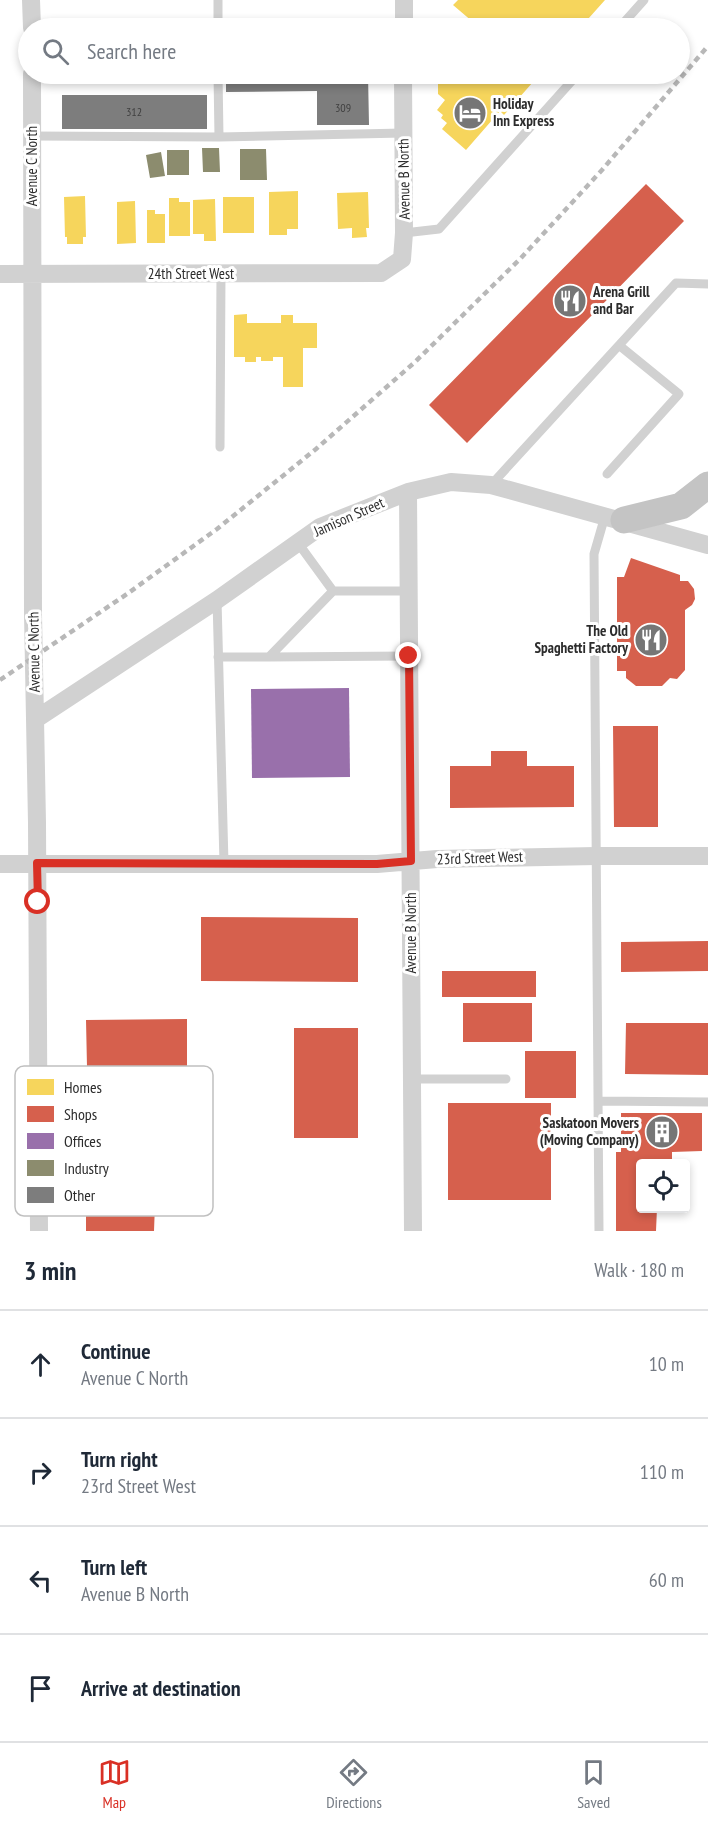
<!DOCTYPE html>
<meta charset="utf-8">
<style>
body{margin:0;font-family:"PT Sans Narrow",sans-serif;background:#f6f6f7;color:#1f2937}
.controls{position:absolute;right:18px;bottom:18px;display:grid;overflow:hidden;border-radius:6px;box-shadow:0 3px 9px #0003}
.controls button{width:54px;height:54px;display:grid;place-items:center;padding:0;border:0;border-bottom:2px solid #e0e1e3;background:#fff;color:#1f2937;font:30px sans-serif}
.stop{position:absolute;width:18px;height:18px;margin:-14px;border:4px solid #d93025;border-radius:50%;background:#fff}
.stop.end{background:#d93025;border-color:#fff;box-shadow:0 2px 6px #0008}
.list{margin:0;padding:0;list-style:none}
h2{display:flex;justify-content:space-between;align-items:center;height:78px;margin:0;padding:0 24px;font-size:26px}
h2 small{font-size:20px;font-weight:400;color:#747a83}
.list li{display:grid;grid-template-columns:39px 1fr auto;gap:18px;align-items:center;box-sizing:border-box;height:108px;padding:0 24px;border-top:2px solid #e0e1e3}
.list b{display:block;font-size:22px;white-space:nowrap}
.list p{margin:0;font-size:20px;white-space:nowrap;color:#747a83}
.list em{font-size:20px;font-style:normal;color:#747a83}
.icon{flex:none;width:33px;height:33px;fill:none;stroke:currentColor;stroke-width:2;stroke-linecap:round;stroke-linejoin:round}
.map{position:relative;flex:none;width:708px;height:1231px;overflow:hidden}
.search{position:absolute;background:#fff;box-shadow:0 3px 9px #0003;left:18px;right:18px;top:18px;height:66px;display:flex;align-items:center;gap:15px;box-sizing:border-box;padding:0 21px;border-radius:33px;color:#747a83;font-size:22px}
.sheet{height:510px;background:#fff}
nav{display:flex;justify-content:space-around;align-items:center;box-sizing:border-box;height:84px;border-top:2px solid #e0e1e3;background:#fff;font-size:16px;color:#747a83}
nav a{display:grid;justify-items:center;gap:3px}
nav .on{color:#d93025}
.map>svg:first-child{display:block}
.homes{fill:#f6d55c}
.shops{fill:#d6604d}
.offices{fill:#9970ab}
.industry{fill:#8c8c6e}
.building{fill:#7d7d7d}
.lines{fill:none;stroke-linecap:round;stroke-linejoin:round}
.service{stroke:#d1d1d1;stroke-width:9}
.minor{stroke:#d1d1d1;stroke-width:18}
.primary{stroke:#c4c4c4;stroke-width:27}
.rail{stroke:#b8b8b8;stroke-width:4.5;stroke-dasharray:6 4.5;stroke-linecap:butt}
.route{stroke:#d93025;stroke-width:8}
.labels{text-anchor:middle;stroke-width:6;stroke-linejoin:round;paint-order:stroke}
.number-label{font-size:12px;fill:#404040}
.poi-label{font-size:15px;font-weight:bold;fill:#2c2c2c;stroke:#fff;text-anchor:start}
.street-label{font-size:15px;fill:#2c2c2c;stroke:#fff}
.key{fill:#fff;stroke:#c0c0c0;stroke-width:1.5}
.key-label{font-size:16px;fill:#2c2c2c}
</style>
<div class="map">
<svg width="708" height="1231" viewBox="0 0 708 1231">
<rect width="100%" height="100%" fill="#fff"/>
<path class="homes" d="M458,0H605L580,28H480L453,5Z
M444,74H540L504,115L500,111L466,150L442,129L447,123L441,118L443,115L437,110L445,100L438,94V81Z
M298,191V229H287V235H269V192Z
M368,192L369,228H366L367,237L352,238V228L338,229L337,193Z
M85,196L86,237H83V244H67V237H65L64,197Z
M223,197H254V233H223Z
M169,198H179V202H190V236H169Z
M215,199L216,241H204V234H193V200Z
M135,201L136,243L117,244V202Z
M147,210H155V214H165V243H147Z
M247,314V323H281V315H293V323H317V348H303V387H283V357H273V361H261V357H256V362H245V357H234V315Z"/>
<path class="shops" d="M646,184L684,221L467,443L429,405Z
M631,558L680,575V581H688L694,589L695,599L692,605L685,610V670L677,679L670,678L662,686H636L626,678V671H617V577H624Z
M613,726H658V827H614Z
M491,751H527V766H574V807L450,808V766H491Z
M201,917L358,918V982L201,981Z
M708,941V971L621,972V942Z
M442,971H536V997H442Z
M463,1003H532V1042H463Z
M187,1019V1067H87L86,1020Z
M626,1023H708V1075L625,1074Z
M294,1028H358V1138H294Z
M525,1051H576V1098H525Z
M448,1103H551V1200H448Z
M621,1113H702V1151L672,1152V1164H640V1208H657L656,1231H616V1152H621Z
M86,1204H114V1214H126V1204H155L154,1231H86Z"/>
<path class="offices" d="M349,688L350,777L252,778L251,689Z"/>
<path class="industry" d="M202,148H219L220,172H203Z
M240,149H266L267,180H240Z
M167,150H189V175H167Z
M161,152L165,176L150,178L146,155Z"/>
<path class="building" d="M226,74H368L369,125H317V91L226,92Z
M62,95H207V129H62Z"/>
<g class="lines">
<path class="service" d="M218,0V28
M619,28L644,0
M218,74L219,137
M32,136L219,137L403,133
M404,233L439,229L578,74
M220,447L221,273
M607,474L679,394L620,346
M491,485L676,283L708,284
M333,591H408
M217,600L224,863
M218,657H269L333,591L298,543
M269,657L409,656
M412,1079H506
M598,1101L708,1102
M599,1231L594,554L605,516"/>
<path class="minor" d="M31,0L32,28
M404,28V0
M32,74L33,614L37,823L39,1231
M0,274L381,273L402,259L404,233L403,74
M408,492L413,1231
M36,719L217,600L320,527L408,492L451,482L491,485L708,545
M0,864H377L437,859L596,856H708"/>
<path class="primary" d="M624,520L681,506L708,485"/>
<path class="rail" d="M0,680L127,594L217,529L316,449L415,362L521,258L602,170L708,46"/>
</g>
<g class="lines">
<path class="route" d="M38,902L37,863L377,864L411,861L409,656"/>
</g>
<defs>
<g id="hotel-disc" transform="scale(1.725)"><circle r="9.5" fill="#767676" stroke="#fff"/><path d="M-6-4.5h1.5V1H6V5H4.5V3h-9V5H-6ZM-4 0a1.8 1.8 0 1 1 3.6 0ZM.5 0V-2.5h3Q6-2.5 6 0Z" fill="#fff"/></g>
<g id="restaurant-disc" transform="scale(1.725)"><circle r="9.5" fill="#767676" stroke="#fff"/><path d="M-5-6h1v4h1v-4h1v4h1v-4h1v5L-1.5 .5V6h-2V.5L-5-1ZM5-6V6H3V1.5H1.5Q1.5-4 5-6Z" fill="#fff"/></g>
<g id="building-disc" transform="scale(1.725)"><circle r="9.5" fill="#767676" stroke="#fff"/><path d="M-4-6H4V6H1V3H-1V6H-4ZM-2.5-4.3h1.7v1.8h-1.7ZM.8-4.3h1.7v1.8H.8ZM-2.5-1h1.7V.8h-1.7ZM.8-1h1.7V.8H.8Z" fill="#fff"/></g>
</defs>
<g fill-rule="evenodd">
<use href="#hotel-disc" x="470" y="113"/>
<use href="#restaurant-disc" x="570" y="301"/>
<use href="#restaurant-disc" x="651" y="640"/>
<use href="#building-disc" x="662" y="1132"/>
</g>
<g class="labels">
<g class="number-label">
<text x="343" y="112">309</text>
<text x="134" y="116">312</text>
</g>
<g class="poi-label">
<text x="493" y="109">Holiday<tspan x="493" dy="17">Inn Express</tspan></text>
<text x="593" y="297">Arena Grill<tspan x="593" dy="17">and Bar</tspan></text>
<text x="628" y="636" text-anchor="end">The Old<tspan x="628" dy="17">Spaghetti Factory</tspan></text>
<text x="639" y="1128" text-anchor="end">Saskatoon Movers<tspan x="639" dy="17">(Moving Company)</tspan></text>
</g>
<g class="street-label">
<text transform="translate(32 166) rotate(-90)" y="5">Avenue C North</text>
<text transform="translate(404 179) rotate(-91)" y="5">Avenue B North</text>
<text x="191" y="279">24th Street West</text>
<text transform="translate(349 517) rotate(-24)" y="5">Jamison Street</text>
<text transform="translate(34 652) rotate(-91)" y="5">Avenue C North</text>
<text transform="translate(480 858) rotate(-2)" y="5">23rd Street West</text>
<text transform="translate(411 933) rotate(-90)" y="5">Avenue B North</text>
</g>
</g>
<rect x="15" y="1066" width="198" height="150" rx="9" class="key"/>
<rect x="27" y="1079" width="27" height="16" fill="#f6d55c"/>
<rect x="27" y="1106" width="27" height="16" fill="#d6604d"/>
<rect x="27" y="1133" width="27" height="16" fill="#9970ab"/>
<rect x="27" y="1160" width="27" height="16" fill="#8c8c6e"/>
<rect x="27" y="1187" width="27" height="16" fill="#7d7d7d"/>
<g class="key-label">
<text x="64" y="1093">Homes</text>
<text x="64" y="1120">Shops</text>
<text x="64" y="1147">Offices</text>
<text x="64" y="1174">Industry</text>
<text x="64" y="1201">Other</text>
</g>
</svg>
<div class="controls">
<button><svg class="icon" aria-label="locate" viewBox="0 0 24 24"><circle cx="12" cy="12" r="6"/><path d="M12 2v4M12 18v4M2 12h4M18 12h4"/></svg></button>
</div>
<div class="stop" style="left:38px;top:902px"></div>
<div class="stop end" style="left:409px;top:656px"></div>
<div class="search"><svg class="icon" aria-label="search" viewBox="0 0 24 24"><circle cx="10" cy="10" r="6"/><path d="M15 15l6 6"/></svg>Search here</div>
</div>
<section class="sheet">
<h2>3 min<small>Walk · 180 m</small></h2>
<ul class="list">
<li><svg class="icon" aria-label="ahead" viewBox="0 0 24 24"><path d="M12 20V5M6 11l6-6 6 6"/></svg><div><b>Continue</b><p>Avenue C North</p></div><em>10 m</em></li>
<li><svg class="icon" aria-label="right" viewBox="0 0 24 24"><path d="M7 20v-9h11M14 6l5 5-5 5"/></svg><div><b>Turn right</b><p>23rd Street West</p></div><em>110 m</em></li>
<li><svg class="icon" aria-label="left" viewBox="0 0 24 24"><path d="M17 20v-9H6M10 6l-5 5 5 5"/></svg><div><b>Turn left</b><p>Avenue B North</p></div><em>60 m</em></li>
<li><svg class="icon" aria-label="arrive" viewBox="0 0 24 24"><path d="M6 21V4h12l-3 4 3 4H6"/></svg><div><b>Arrive at destination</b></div></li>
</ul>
</section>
<nav>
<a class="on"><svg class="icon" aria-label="map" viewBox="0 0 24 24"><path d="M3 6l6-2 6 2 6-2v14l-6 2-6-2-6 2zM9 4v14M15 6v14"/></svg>Map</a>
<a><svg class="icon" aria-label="directions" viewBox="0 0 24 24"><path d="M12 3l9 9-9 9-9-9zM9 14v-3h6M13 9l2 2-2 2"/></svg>Directions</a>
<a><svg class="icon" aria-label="saved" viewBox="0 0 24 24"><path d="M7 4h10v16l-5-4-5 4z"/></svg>Saved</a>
</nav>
